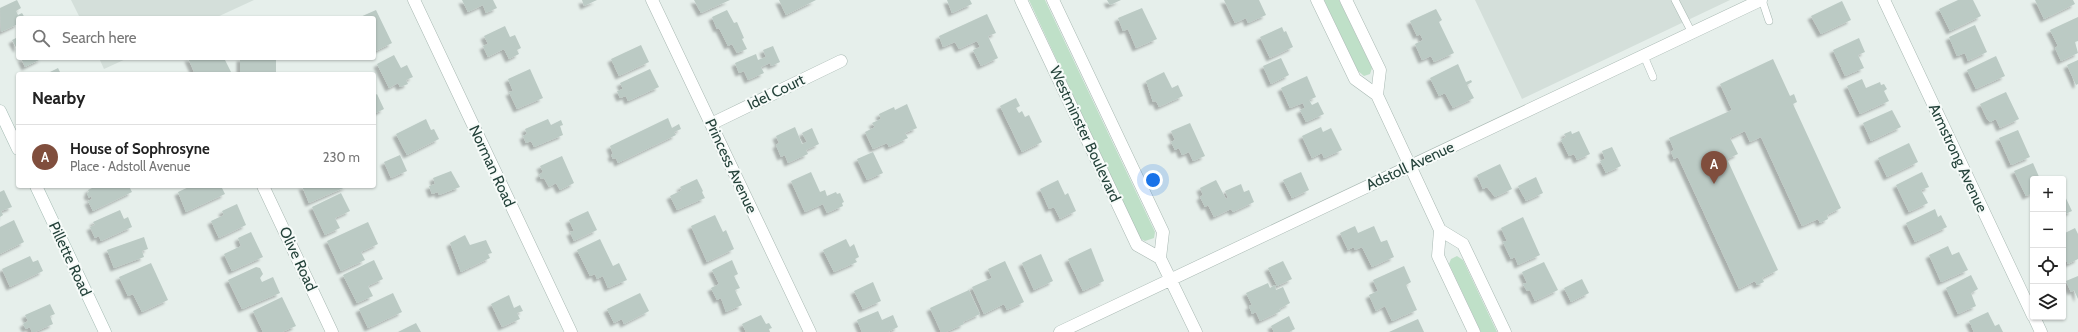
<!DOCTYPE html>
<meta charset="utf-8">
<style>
body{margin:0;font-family:Cabin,sans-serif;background:#f6f6f6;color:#222}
.controls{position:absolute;right:12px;bottom:12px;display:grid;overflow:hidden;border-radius:4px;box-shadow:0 1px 3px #0004}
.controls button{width:36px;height:36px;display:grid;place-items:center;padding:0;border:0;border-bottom:1px solid #e0e0e0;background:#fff;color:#222;font:20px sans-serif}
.you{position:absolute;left:1153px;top:180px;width:14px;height:14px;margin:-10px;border:3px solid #fff;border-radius:50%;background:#1a73e8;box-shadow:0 0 0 6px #1a73e833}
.badge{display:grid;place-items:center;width:26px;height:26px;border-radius:50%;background:#804e3d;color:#fff;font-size:13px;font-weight:700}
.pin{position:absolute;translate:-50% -33px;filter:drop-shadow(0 1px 2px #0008)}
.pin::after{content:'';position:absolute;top:21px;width:14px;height:12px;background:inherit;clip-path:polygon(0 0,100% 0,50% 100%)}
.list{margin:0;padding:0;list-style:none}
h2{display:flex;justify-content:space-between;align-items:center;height:52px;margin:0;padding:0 16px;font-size:17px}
h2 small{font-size:13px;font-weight:400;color:#767676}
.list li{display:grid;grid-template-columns:26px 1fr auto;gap:12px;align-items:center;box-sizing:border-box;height:64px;padding:0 16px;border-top:1px solid #e0e0e0}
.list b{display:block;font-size:15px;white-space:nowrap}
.list p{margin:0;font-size:13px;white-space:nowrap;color:#767676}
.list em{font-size:13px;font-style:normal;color:#767676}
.icon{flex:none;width:22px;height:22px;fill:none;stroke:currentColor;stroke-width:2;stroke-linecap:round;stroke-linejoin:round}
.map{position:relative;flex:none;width:2078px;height:332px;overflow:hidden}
.search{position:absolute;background:#fff;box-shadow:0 1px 3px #0004;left:16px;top:16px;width:360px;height:44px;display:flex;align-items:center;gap:10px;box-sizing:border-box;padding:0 14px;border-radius:4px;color:#767676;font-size:15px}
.panel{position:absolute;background:#fff;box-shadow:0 1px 3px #0004;left:16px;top:72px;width:360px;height:116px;border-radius:4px}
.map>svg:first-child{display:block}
.built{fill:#d4dfda}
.green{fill:#bfe0c8}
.building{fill:#bbcac4;filter:url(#shadow)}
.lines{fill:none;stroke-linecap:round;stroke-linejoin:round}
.lane-casing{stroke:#a8b8b2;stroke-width:8}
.street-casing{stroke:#a8b8b2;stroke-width:13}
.secondary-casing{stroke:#a4bbb3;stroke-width:13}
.lane{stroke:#fff;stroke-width:7}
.street{stroke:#fff;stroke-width:12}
.secondary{stroke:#fff;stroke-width:12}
.labels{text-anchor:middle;stroke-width:4;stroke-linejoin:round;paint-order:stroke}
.street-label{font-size:15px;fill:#24423a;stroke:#f7fbf9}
</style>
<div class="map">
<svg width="2078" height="332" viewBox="0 0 2078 332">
<defs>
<filter id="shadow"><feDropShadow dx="-3.5" dy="3.5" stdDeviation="1" flood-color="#0004"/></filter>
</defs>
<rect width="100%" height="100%" fill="#e6efeb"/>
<path class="built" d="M71,0H254L215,18H80Z
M1475,0H1730L1522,99Z
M99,58H128L104,69Z"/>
<path class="green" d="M1029,0H1045L1155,232L1154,238L1145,241L1139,238Z
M1324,0H1339L1372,68L1370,74L1364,76L1358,71Z
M1457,256L1463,260L1497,332H1481L1449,264L1451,259Z"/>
<path class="building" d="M17,0L21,8L16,11L18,15L22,13L25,18H18V24L1,32L0,8Z
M462,0H493L497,8L486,13L483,5L468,12Z
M582,0H597L584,6Z
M694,0H730L701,13Z
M779,0H816L786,15Z
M947,0H970L972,4L952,13Z
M1107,0H1121L1110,5Z
M1224,0H1259L1266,15L1248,23L1246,18L1235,23Z
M1958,0H1973L1981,16L1950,31L1939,9Z
M2035,0H2073L2075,4L2044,19Z
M1842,1L1851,20L1821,34L1811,16Z
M1142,8L1157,39L1136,48L1128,29L1123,31L1118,18Z
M1436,9L1442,20L1439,22L1454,53L1434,62L1431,56L1422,60L1415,44L1423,40L1420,34L1417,36L1410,21Z
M376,10L392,43L374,52V18H358Z
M727,10L734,23L737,22L744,38L742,39L747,49L737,53L732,44L728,46L719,28L717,29L712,17Z
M987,14L996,33L988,36L998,58L981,66L973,50L980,47L977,41L959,49L955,42L943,47L939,36Z
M2078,17V41L2075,42L2078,53L2061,61L2055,48L2058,46L2050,30Z
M1975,25L1987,52L1968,61L1965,53L1957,56L1949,37Z
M505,26L510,37L515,35L521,48L517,50L519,54L509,59L504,49L488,57L483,46L488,44L484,36Z
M1282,27L1284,32L1286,31L1293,47L1270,58L1260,37Z
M18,37V48L17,49L12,40Z
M1859,38L1865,52L1858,55L1864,68L1845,76L1833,50Z
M641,45L649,62L619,76L611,59Z
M773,46L780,62L771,66L770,63L761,67L764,73L748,80L744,71L739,73L735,63L756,54L758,60L766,57L763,50Z
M394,55L401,68L407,65L413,77L406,80L408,84L400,87L398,83L389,88L377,64Z
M1996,56L2005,76L1976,89L1967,70Z
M21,58H43L25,67Z
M188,58H214L215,60L224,58L232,74H195Z
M240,58H276V73L240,74Z
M1281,58L1289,75L1271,84L1263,66Z
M1773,59L1790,96L1794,94L1797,102L1793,104L1841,208L1827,215L1828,219L1820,223L1818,219L1802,226L1761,137L1750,142L1745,131L1730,138L1738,154L1727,159L1778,270L1762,278L1764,282L1757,285L1755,281L1739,289L1678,157L1674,159L1671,152L1674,150L1669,138L1732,110L1720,84Z
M2078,60V84L2076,85L2067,65Z
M1458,64L1466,82L1471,80L1472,82L1467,85L1474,98L1453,108L1445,93L1439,96L1430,78Z
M58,68L61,74H46Z
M530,69L543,98L517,109L509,92L513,91L508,79Z
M650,69L659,87L628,101L626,96L620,98L617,91L623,89L620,83Z
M1164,72L1172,88L1178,85L1183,96L1159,107L1156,101L1153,102L1146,81Z
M1307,76L1316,97L1309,100L1312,105L1318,102L1324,114L1306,122L1300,110L1305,108L1303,103L1290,108L1281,88Z
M1862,79L1866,88L1880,82L1881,85L1884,84L1887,89L1884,91L1889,101L1860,114L1847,86Z
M2006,92L2019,119L2000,128L1996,119L1990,122L1987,119L1980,104Z
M377,94L384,109L374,114V96Z
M1016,98L1020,106L1016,108L1019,113L1022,111L1025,117L1029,115L1042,142L1022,152L1000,106Z
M907,104L917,128L905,133L908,138L889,147L887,143L873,149L865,132L875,127L872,123L881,119L879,114L894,107L895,110Z
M1892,110L1901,127L1871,141L1863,123Z
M668,118L672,128L679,124L681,129L674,132L676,135L618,163L616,158L613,159L611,155L613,154L610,146Z
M426,119L431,130L434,129L439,139L407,155L396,134Z
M548,119L551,125L561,120L563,125L560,126L563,135L534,147L531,141L526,143L523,136L527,134L525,129Z
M1190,123L1205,156L1193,161L1189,152L1182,155L1179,148L1175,150L1171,142L1175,140L1171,131Z
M795,127L802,144L807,142L802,133L812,128L819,144L806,150L808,154L788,163L785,155L781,157L776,145L779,143L776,136Z
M1321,127L1323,132L1331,128L1342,150L1324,158L1322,153L1312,158L1302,136Z
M2018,130L2030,157L2011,165L1999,138Z
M1571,131L1572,134L1579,131L1590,154L1577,160L1574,154L1569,156L1561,140L1566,137L1564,134Z
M1909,143L1918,162L1887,177L1878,158Z
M1612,147L1621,166L1606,173L1600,161L1605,159L1602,151Z
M873,152L883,173L867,180L857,159Z
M400,155L407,171L391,178L384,162Z
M562,156L574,183L560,190L556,183L549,187L544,178L541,179L539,175L543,172L540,166Z
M2033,163L2040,179H2033V193L2026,196L2014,171Z
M1500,164L1512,189L1495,197L1487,187L1483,189L1477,175Z
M451,171L460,187L439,195L438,192L432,194L429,186L435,184L433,178Z
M811,172L820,192L825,190L827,196L836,192L837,194L840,193L844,202L842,203L843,206L827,213L823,204L805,212L791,181Z
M1301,172L1309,190L1292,198L1283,180Z
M1922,172L1929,187L1921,190L1928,203L1909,212L1896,185Z
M1536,177L1543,193L1526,201L1518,186Z
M697,179L703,191L702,192L705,198L677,210L670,196L682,190L680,187Z
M1058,180L1065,195L1068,193L1076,211L1060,219L1054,207L1049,209L1040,189Z
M1216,180L1226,199L1228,198L1225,191L1241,184L1244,192L1249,190L1254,202L1233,212L1231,209L1214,217L1208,205L1205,207L1200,197L1203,195L1200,188Z
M96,186H129L132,192L93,211L88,201L92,199L91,196L89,198L87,193L89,192L88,190Z
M191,186H221L225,194L186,212L178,192Z
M302,186H348L309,203Z
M4,190L12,207L1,211L3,215L0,217V192Z
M2063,192L2072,211L2063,215Z
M341,193L350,211L335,218L340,228L325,235L312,207Z
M237,204L246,225L219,238L211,221L224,215L222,211Z
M1935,209L1938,217L1941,215L1947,227L1915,242L1906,223Z
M120,210L124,219L128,217L132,227L101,241L99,236L95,238L90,227L95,225L93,222Z
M588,211L597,230L574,241L570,232L574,231L569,220Z
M715,215L723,232L726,230L734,249L707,262L691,226Z
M1523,217L1540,255L1518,265L1515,257L1511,259L1503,242L1507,241L1501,228Z
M14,220L24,242L0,254V227Z
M368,222L378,244L361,252L365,260L341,271L327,241Z
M1355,226L1358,233L1374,226L1381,242L1387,240L1394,257L1372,267L1362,247L1355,250L1354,247L1348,250L1340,233Z
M2075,228L2078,234V259L2068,264L2063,254V234Z
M251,232L263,257L232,271L224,254L241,246L238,238Z
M465,235L470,245L486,240L492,253L488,254L490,258L461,272L450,243Z
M144,237L148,249L142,251L144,257L114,268L107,250Z
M600,239L613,266L619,263L627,280L608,288L603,276L597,279L595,274L590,276L577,250Z
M846,239L850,247L854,244L859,257L855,259L857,262L834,272L823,250Z
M1948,246L1952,255L1959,252L1968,270L1941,282L1929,255Z
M1091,248L1104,281L1083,291L1068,259Z
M1041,254L1053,281L1034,290L1022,263Z
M30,256L33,262L38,260L43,271L10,287L2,269Z
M374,260L383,279L368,286L373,296L357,303L343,275Z
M732,260L738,274L734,276L740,288L735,290L742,305L726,312L721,298L717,300L711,288L719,284L712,270Z
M1005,261L1024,302L1007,310L1004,304L984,314L972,287L992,278L988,269Z
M1283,261L1292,279L1277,286L1268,268Z
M1544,262L1558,290L1535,301L1530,290L1527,291L1523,284L1527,283L1522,272Z
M151,263L168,300L142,312L133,294L128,296L119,277Z
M1404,266L1411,282L1406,285L1417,310L1392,321L1385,306L1376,311L1369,295L1378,291L1373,280Z
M256,267L260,268L263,274L260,278L262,282L273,277L280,293L242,309L228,280Z
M1971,275L1978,289L1971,293L1976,306L1958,314L1946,288Z
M2078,276V299L2074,290L2071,292L2066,281Z
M1582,279L1589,293L1571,302L1564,288Z
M873,282L881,301L863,309L854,291Z
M1268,283L1270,288L1275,285L1276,290L1283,287L1290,303L1279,309L1281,311L1260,321L1256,312L1252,314L1249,306L1252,305L1246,293Z
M969,290L980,314L963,322L964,324L946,332H941L930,308Z
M393,293L402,312L368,328L359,309Z
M640,293L649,311L624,324L622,319L614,323L607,309Z
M509,295L514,308L520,305L523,311L517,313L520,319L502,327L491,304Z
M282,297L296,326L282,332H263L253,311Z
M50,304L55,314L50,316L53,324L35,332H32L30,327L26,329L23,324L28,321L25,315Z
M878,311L882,320L893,315L898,327L888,332H862L857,320Z
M1988,312L1995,326L1999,324L2003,332H1974L1969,321Z
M761,315L766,324L769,323L772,328L769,329L770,332H746L742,324Z
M1289,316L1295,329L1289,332H1274L1271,326Z
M1418,319L1424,332H1389Z
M416,323L421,332H398Z"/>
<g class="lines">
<g class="lane-casing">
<path id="lane" d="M1675,0L1692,33
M1762,0L1769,21
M1644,56L1653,77"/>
</g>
<g class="street-casing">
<path id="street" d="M414,0L571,332
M652,0L810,332
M1021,0L1137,245L1160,258
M1053,0L1163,232L1160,258L1196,332
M1317,0L1355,79L1377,95L1440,230L1438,256L1474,332
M1346,0L1380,70L1377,95
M1884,0L2033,316
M711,124L841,61
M263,186L332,332
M1440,230L1463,244L1505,332
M2034,317L2041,332
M1060,332L1761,0"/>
</g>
<g class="secondary-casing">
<path id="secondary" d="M0,111L18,149
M36,186L105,332"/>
</g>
<use href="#lane" class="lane"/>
<use href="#street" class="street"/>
<use href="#secondary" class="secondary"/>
</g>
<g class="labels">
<g class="street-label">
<text transform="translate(776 92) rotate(-26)" y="5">Idel Court</text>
<text transform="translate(1085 134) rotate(65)" y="5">Westminster Boulevard</text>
<text transform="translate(1958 158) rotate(65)" y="5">Armstrong Avenue</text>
<text transform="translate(492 166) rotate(65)" y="5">Norman Road</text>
<text transform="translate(731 166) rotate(65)" y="5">Princess Avenue</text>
<text transform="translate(1410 166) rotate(-25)" y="5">Adstoll Avenue</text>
<text transform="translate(70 259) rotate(65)" y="5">Pillette Road</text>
<text transform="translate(298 259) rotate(65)" y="5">Olive Road</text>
</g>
</g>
</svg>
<div class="controls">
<button>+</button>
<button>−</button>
<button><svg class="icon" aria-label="locate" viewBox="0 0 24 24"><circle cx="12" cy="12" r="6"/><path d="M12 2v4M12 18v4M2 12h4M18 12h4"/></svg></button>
<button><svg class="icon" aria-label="layers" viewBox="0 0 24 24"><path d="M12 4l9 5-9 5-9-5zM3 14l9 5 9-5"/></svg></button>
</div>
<div class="you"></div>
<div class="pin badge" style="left:1714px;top:184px">A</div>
<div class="search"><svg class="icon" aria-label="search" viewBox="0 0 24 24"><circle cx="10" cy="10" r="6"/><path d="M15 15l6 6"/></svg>Search here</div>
<section class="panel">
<h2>Nearby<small></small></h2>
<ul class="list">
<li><span class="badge">A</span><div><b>House of Sophrosyne</b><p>Place · Adstoll Avenue</p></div><em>230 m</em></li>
</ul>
</section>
</div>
